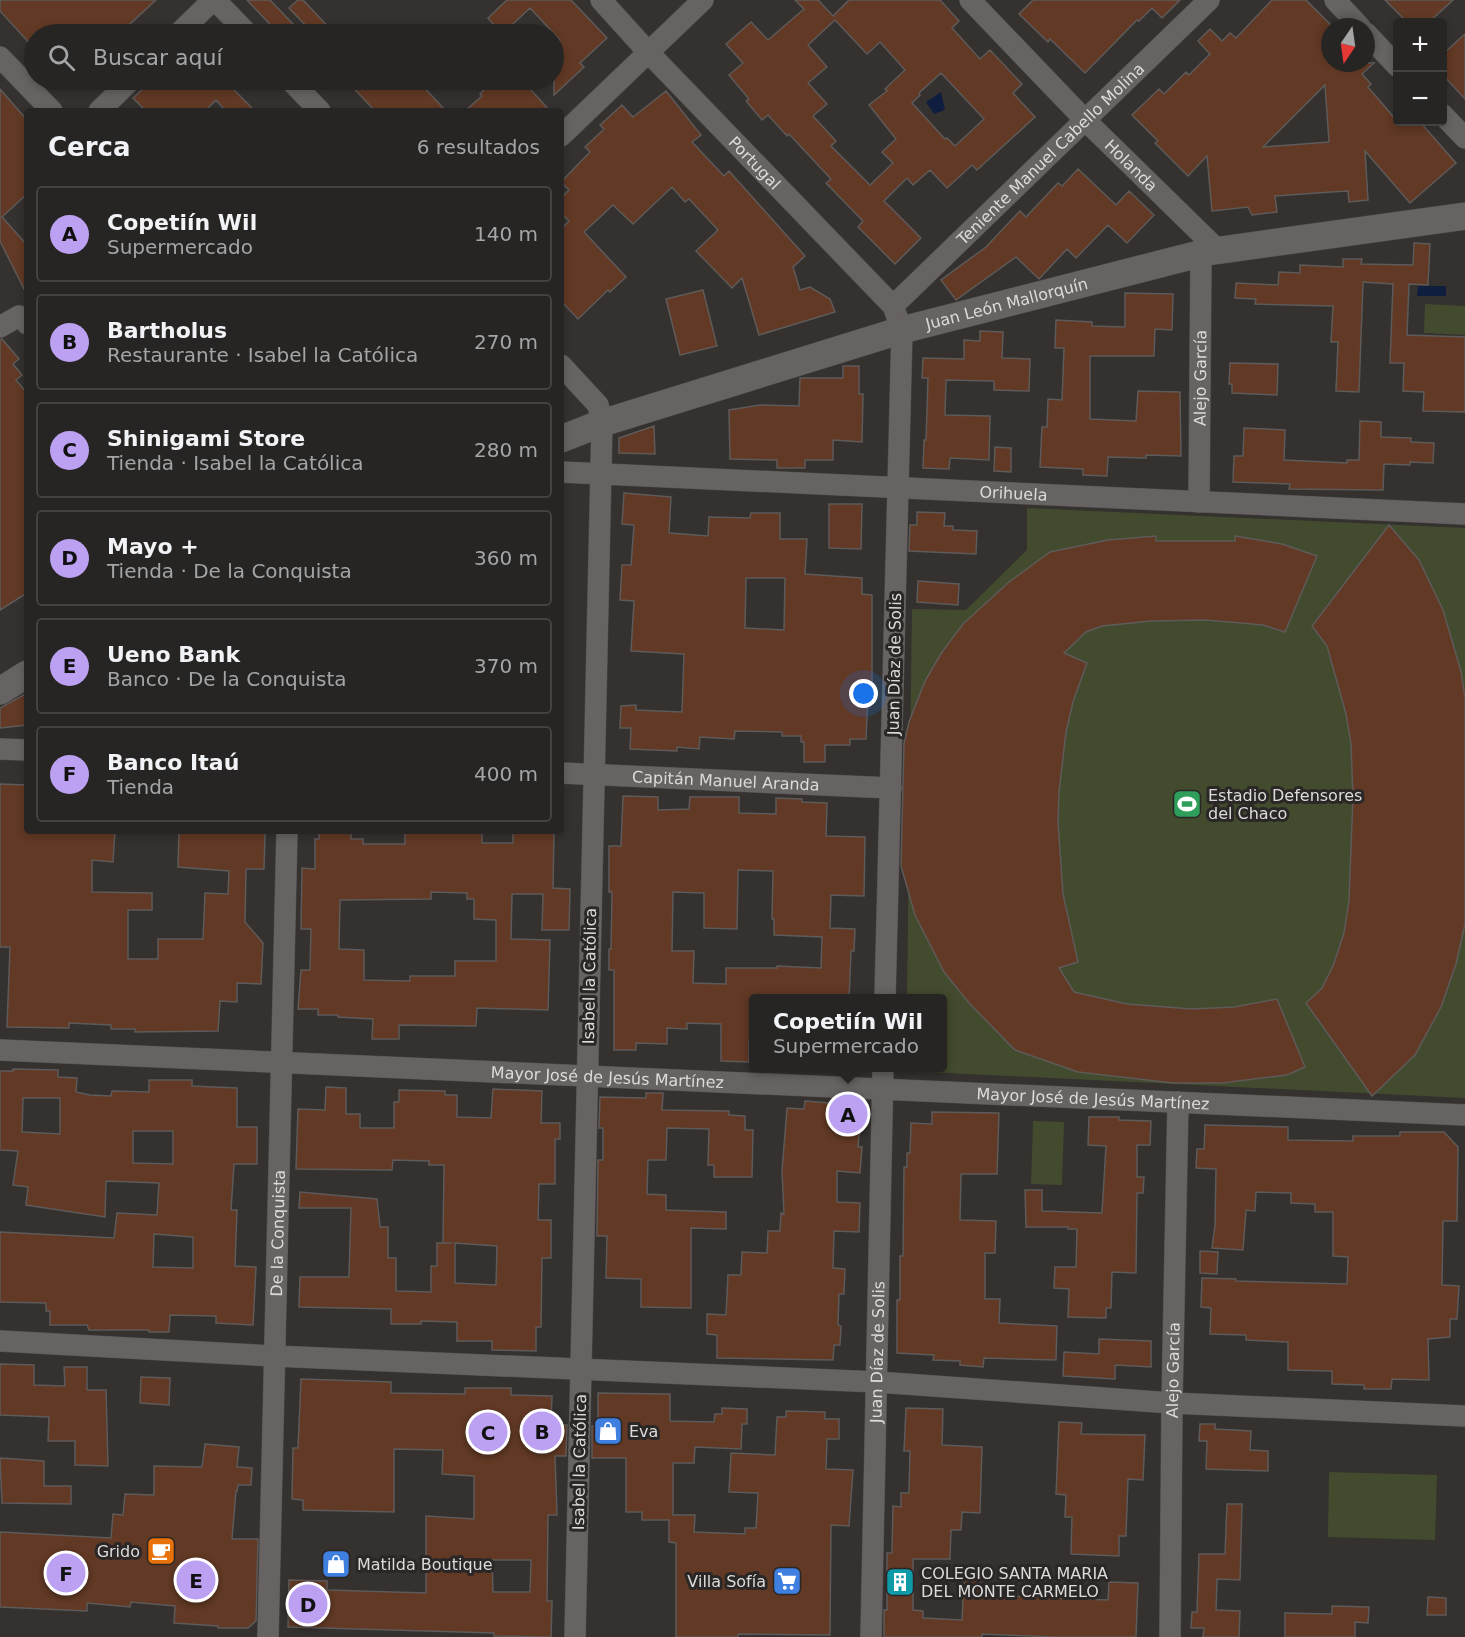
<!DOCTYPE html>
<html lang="es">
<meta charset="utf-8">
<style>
body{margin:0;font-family:"DejaVu Sans",sans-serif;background:#2f2d2b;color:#f1f3f6}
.controls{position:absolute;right:18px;top:18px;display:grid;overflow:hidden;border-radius:6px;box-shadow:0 3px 9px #0003}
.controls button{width:54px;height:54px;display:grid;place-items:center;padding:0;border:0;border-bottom:2px solid #434241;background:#272523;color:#f1f3f6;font:30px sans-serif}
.compass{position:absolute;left:1321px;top:18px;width:54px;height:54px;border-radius:50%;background:#272523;box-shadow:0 3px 9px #0003;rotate:193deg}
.you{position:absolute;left:864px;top:694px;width:21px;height:21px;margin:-15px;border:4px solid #fff;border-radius:50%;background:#1a73e8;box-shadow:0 0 0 9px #1a73e833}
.badge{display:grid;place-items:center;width:39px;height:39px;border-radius:50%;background:#bca0f2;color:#111;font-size:20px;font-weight:700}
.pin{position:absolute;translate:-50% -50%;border:3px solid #fff;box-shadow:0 2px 6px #0006}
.popup{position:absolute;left:749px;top:994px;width:198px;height:78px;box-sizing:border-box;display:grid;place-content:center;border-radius:6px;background:#272523;filter:drop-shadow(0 2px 4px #0005);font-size:20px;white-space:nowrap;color:#a4a5a6}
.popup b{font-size:22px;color:#f1f3f6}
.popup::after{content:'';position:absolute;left:50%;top:100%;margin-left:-12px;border:12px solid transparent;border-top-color:#272523}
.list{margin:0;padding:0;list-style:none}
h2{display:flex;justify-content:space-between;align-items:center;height:78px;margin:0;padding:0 24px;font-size:26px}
h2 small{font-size:20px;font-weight:400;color:#a4a5a6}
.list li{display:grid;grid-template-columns:39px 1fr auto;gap:18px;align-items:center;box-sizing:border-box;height:96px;margin:0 12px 12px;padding:0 12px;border:2px solid #434241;border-radius:6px}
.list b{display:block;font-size:22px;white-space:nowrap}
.list p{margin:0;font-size:20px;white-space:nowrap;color:#a4a5a6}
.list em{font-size:20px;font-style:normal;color:#a4a5a6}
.icon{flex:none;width:33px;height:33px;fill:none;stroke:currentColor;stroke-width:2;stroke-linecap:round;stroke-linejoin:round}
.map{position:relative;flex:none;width:1465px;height:1637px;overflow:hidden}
.search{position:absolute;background:#272523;box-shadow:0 3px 9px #0003;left:24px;top:24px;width:540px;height:66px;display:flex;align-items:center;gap:15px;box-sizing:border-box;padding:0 21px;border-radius:33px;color:#a4a5a6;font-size:22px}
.panel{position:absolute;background:#272523;box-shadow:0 3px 9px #0003;left:24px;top:108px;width:540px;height:726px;border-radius:6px}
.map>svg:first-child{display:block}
.green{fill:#434b2e}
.water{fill:#0f1e3f}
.building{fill:#613924;stroke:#5e5a59;stroke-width:1.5;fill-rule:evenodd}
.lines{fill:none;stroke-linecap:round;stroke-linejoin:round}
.minor-casing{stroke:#524f4e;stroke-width:22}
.tertiary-casing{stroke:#524f4e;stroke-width:28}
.minor{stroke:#676362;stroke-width:21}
.tertiary{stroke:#676362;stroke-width:27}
.labels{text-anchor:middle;stroke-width:6;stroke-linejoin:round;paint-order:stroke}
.street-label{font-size:16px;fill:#dddbda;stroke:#2a2726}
.poi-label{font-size:16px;fill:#dddbda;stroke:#2a2726;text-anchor:start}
</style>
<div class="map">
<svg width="1465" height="1637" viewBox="0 0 1465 1637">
<rect width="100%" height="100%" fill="#34312f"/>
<path class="green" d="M1425,304L1465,306V335L1424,333Z
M1027,508L1465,528V1098L906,1071V1068H942V998H907L912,609L966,610L1027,550Z
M1033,1121L1064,1122L1062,1185L1031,1184Z
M1329,1472L1437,1475L1435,1540L1328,1537Z"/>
<path class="water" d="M941,92L945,110L934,114L926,102Z
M1418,286H1446V296H1417Z"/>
<path class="building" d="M0,0H156L119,34H34V48L0,11Z
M247,0H270L293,24L282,34H279Z
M298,0H303L335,34H314L289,8Z
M507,0H571L607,38L580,63L584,67L554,95V46L560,40L530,8L502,34L488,18Z
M795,0H818L833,16L849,0H940L959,21L952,28L980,59L990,50L1022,84L1013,93L1035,117L977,170L972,165L947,188L930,170L913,185L907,178L884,201L921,238L895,264L858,227L863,221L826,183L831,179L789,134L787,136L768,115L762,120L746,101L749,99L729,75L743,63L726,44L751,22L768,40L804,9ZM835,20L867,54L880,42L905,70L885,89L887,91L869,105L896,139L882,152L893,163L870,185L831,146L836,141L813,116L827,104L808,83L827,67L808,45ZM941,73L984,119L955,146L947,138L945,139L912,103L920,95L919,93Z
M1033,0H1180L1162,18L1152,8L1139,21L1137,20L1085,73L1050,39L1048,42L1019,14Z
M1272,0H1306L1330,24V63H1374L1362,74L1371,84L1368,87L1398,122H1420L1456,163L1410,203L1365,151L1368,200L1349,202L1348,191L1331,192L1275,196L1277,212L1252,215L1248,207L1212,211L1207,156L1188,176L1155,143L1158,141L1132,115L1159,89L1164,94L1186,72L1189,75L1210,54L1198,41L1210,29L1222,41L1230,33L1236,38ZM1325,85L1329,142L1263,147Z
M1385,0H1453L1429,22H1407Z
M1465,34V99L1443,75V54Z
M153,80H224L255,111H226L216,100L205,111H146L133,98Z
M346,80H417L446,111H375Z
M474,80H522L550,111H465L482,96L480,94L484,90Z
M0,89L27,120V194L2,217L27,245V295L0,241Z
M666,91L701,135L692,142L724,176L729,171L805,256L793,267L800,290L810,287L830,299L835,312L759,335L742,278L732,288L696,251L718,230L689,199L685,202L672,187L633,224L613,205L584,232L626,277L610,292L608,290L578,319L561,301V229L569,221L561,213V198L569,190L561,182L590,152L585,147L604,129L600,125L622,105L633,117Z
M1078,169L1116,205L1129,191L1154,215L1127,243L1108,225L1076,258L1067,249L1039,279L1016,257L956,300L941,280L986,247L1020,211L1026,217L1058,183L1062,186Z
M1414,243L1430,244L1428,285L1409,284L1407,335L1465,337V412L1423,411L1424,392L1403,391L1404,363H1390L1393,284L1363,282L1359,392L1336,391L1338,342H1331L1333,306L1255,304L1256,299L1235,298L1236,283L1278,285L1279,272L1300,273V265L1343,267V259H1362L1361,264L1413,265Z
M703,290L717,346L680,355L666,299Z
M1125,293L1173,294L1172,330L1155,329L1154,356H1090V419L1136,421L1138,391L1180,392L1181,456L1146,455V458L1108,457L1107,476L1083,475V469L1040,467L1042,427H1047L1048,399L1062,400L1064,348H1055L1056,320L1092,322V326L1125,327Z
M980,331L1003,332L1002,358L1030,359L1029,391L994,390V381L946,380L945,415L990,416L989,460L950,458L949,469L923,468L924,440H926L928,378H922L923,358L964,359V340L980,341Z
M2,339L19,359L13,364L22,375L16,380L27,393V593L0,610V340Z
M1230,363L1278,364L1277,395L1232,393V384H1229Z
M843,366H859V394H863L862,442L833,440V460H805V468H777V460L730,459L729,410L760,405L799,406L800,378H843Z
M1360,421L1381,422V437L1411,438V442L1434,443L1433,463L1410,462V465L1384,464L1383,490L1289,489L1290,484L1233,482L1234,456H1243L1244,428L1285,430L1284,460L1347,463V460H1359Z
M654,426L655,454L619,453V438Z
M995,447L1011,448V472L994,471Z
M624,493L671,497L669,533L708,536L709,517L750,518L751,513H780V539H807L805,574L862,578V594L872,595V691H868L866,739H850V745H825V762H804V742H801V736H782V732L735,731L734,739L700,737L699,749L677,747V751L630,749L631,728H620L621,706L636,705V710L682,712L684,654L631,651L634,601L620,600L622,565H631L634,525L622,524ZM746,578H785L784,630L745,628Z
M829,504H862L861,549L829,548Z
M917,512L945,513L944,526H953V530L977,531L976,554L909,551L910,525H917Z
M1389,525L1419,560L1443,610L1461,671L1465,698V924L1456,964L1441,1007L1415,1055L1372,1096L1306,1003L1322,988L1333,966L1344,933L1349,900L1353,797L1351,744L1346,714L1327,646L1312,626Z
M1156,536V541H1235V536L1282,544L1317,556L1285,632L1263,625L1241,623L1205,620L1151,621L1102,626L1086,632L1064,653L1087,663L1073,702L1066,732L1059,792L1058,822L1063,894L1078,962L1059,968L1074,992L1127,1004L1192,1009L1234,1007L1277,999L1305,1067L1287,1075L1222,1083H1173L1078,1072L1015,1050L970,1004L944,972L915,915L901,866L904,743L909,722L925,681L942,652L963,624L1009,582L1050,552L1108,540Z
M918,581L959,584L958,605L917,602Z
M27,693V725L0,728V708Z
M0,784L27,785V831H115L113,862L92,860V892L152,893V910H128V959H158V939H203L205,893L228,894L229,871L178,867L179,831L265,833L264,869H246L245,922L263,943L261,984L237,983V1002L220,1001L218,1031L135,1032V1029H111V1025L69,1023V1028L7,1027L10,947H0Z
M623,796L658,797V810L689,809L690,797H739V813L776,814V798L802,799V802L827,803L826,836L865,837L864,896L831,895L830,928L855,929L854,951H851L849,999H753V1041H749V1062L721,1061V1024L687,1023V1029L667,1028V1044L636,1043V1050H614V970H609V949H611L612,892H609V846H621ZM738,870L773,871L772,919H774V935L822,937L821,968L777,966V968H726V984L693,983L694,951H672L673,892L704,893V928L737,929Z
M319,831H351V839H363V844H405V831H482V843H513V831H554L553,888L570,889L569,930H542L543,894H512L511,939L550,940L548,1010L477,1008L476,1026L399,1025V1039H372L373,1019L338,1017V1015H318V1009H298L301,970H310L311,929H301L302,868L315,869V839H319ZM431,892L467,893V899H474V919L496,920V961H455V976H410V981L364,980V950L339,949L340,900L431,899Z
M13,1069L58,1070V1077L77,1078L76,1092L90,1095L111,1096L112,1091L149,1092V1080H192V1086L237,1088V1127H257V1164H234L231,1210H237L235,1266L256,1267L253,1325L216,1323V1316L170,1315L169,1332H149V1330H89L87,1325H50V1311H46V1303L0,1302V1232L114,1238L117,1213L157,1215L159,1183L106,1181L105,1217L26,1205L28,1187L13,1185L18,1151L0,1150V1071H13ZM23,1098H60V1134L22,1132ZM133,1131H173V1164L133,1163ZM154,1234L193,1237V1268L153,1267Z
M326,1087L346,1088V1114H360V1128H394V1102H399V1090L445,1091V1095H457V1117L491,1118L493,1089L542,1091L541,1123H560V1139H555V1184H539L538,1220H551V1258H542L541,1327H536V1351L492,1350V1341H457V1322L421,1321V1324H391V1309L299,1307L300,1277H349L351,1208H299L300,1192L377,1199L380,1227H388V1258H396V1291L431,1292V1266H437V1243H452H443L444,1165H429V1161L393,1160L392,1170L296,1169L298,1109L325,1110ZM455,1243L497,1246L496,1285L455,1283Z
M646,1093H663L662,1110L729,1111V1115L745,1116V1130H753L752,1177H714V1165H708L709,1129L667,1128L666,1160H648L647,1194L666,1195V1210L726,1212V1229L691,1228V1308L641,1307V1279L606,1278L607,1236H597L598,1160H603V1128H599L600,1097L646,1098Z
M805,1101L855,1105L861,1112L858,1147H862L860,1173L837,1171V1202L860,1203L859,1232L834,1231L833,1268L845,1269L844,1294H839L838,1325L841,1326L840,1345H834L833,1360L717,1358V1335L707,1334V1314L726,1315L728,1275H741L742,1252L767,1253L768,1231H780L781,1213L784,1214L782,1171L787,1108L804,1109Z
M932,1112L999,1113L997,1174H961L960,1220L996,1221L995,1253H985V1299H1000L999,1323L1057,1326L1056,1360L984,1358L983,1367L960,1365V1361L933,1360L934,1355L897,1353V1300H900V1256H903L904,1167H907V1153H910L911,1123L932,1124Z
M1089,1117H1119V1120L1151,1121L1150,1145H1137V1177H1144L1143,1193H1137L1136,1273L1112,1272L1111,1308H1106V1318L1068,1317L1069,1289L1054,1288L1055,1267H1076L1077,1229H1068V1227H1026L1025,1190H1042V1211L1102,1213L1106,1146L1088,1145Z
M1205,1125L1288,1127V1140L1353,1141V1136H1400V1132H1444L1458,1147L1457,1221H1443L1442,1285L1459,1286L1457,1319H1450V1337L1428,1339L1429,1380L1392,1379L1391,1389H1364V1385L1332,1384V1371L1288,1370V1342L1246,1340V1335L1210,1334L1211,1308L1201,1307L1202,1278L1236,1279V1281L1347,1284L1348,1257L1333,1256V1212H1315V1204L1291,1203V1193L1256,1192L1255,1211L1246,1210L1243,1250L1212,1248L1215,1225L1216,1169L1196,1168L1197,1149H1204Z
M1200,1251L1218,1252L1217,1274L1200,1273Z
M1099,1339L1151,1341V1367L1115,1365V1379L1063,1376L1064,1352L1099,1354Z
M0,1364L34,1365V1385L65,1386L64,1367H87V1390H106L108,1466L75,1465V1441H48L49,1417L0,1415Z
M141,1377L170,1378L169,1405L140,1403Z
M301,1379L391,1382V1393L465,1394V1388H511V1395L552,1396L551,1422H562V1425H567L566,1456H555L557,1515H548L547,1601H552L551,1637L494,1636V1633L288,1627L289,1580L327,1581V1590L426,1593V1516L474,1519V1476L442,1474L443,1450L394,1449V1512L303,1510V1500L292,1499L293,1448H298ZM492,1560H531L530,1592H493Z
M598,1393L670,1394V1421L714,1422L715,1414H722V1408L747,1409V1424H742L741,1449L695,1447L694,1463H673V1515H695L694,1532L745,1534V1528H756L758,1493L729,1492L731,1453L775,1455L777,1417H786V1411L825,1412V1419H839V1439H827L826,1469L853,1470L849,1526L831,1525L830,1635L738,1634V1637H676V1543L669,1542V1520H642V1512H626V1458H592V1426H598Z
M906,1408L943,1409L942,1445L982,1447L980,1513L962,1512L961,1530H951L950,1559H913V1610L923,1611V1618L962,1620L964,1577H981L980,1595L1108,1600L1109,1582L1138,1583L1136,1637H1056L982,1634V1637H884V1610H887V1553H892L893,1506L901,1507V1493H909L910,1451H904Z
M1059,1422L1082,1423L1081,1434L1145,1435L1143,1480L1128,1479L1126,1536H1119V1556L1071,1554L1072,1517H1065L1066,1495L1056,1494Z
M1200,1424H1215V1429L1251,1431L1250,1450L1268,1451V1471L1206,1469L1207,1441H1199Z
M205,1444L239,1447L237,1467L252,1468L251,1485H238L237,1491H236L232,1539H258L256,1621L248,1628H218V1626L174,1623L175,1606L131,1602L130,1607L87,1603V1611L0,1607V1532L111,1538L113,1514L123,1515L125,1494L154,1495V1466L202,1467Z
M0,1458L44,1461V1486H71V1504L2,1503Z
M1227,1504H1242L1240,1580L1217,1579L1216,1610L1240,1611L1239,1637H1203L1204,1628H1191L1192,1612H1197L1199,1554H1225Z
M1428,1597L1446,1598V1615H1427Z
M1332,1606L1369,1607L1368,1623L1355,1622V1637H1285V1613L1332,1614Z"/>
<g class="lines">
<g class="minor-casing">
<g id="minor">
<path d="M215,0L248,34"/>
<path id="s1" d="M601,0L648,52L893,306L902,330L885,998"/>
<path id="s2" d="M970,0L1085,120L1219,251"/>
<path d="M1335,0L1360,27"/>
<path d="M1366,33L1398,67"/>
<path d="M178,34L213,0"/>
<path d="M0,57L52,111"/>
<path d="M290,80L320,111"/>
<path d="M99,111L131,80"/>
<path d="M1442,114L1465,138"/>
<path d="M561,136L703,0"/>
<path id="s3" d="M893,306L1209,0"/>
<path d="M0,327L19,316L23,318L27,324"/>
<path d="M561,365L598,405L602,423L575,1637"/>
<path id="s4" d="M561,472L1465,514"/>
<path id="s5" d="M1199,502L1201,254"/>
<path d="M0,749L27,750"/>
<path id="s6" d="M561,773L891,788"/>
<path id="s7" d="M0,1050L1465,1115"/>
<path d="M0,1341L274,1356L877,1382L1172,1403L1465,1416"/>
<path id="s8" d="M268,1637L287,831"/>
<path id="s9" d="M871,1637L883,1068"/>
<path id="s10" d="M1170,1637L1172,1403L1178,1102"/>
</g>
</g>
<g class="tertiary-casing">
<g id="tertiary">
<path id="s11" d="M561,439L602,423L902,330L1207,252L1465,216"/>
<path d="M0,691L27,674"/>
</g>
</g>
<use href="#minor" class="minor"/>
<use href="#tertiary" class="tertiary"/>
</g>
<defs>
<g id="stadium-square" transform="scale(1.5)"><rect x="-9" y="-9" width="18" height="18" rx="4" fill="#2e9e5b" stroke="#2a2726"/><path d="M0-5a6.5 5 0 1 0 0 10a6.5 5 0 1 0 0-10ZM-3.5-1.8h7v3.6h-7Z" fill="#fff"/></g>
<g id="shop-square" transform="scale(1.5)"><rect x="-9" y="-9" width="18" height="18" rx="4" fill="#3f7fe0" stroke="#2a2726"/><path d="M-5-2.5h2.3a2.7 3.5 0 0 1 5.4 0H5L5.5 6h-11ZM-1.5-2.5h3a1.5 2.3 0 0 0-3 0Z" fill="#fff"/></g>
<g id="cafe-square" transform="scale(1.5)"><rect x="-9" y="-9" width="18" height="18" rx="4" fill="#e8710a" stroke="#2a2726"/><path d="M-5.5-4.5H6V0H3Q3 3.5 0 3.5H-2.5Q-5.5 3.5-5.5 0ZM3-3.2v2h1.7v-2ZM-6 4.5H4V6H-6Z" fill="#fff"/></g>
<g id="supermarket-square" transform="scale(1.5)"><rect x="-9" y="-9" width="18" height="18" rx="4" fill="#3f7fe0" stroke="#2a2726"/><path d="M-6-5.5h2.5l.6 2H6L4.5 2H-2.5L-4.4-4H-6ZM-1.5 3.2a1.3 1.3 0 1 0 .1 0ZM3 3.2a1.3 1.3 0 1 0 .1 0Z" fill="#fff"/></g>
<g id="building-square" transform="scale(1.5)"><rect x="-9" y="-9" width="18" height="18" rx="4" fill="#0f9aa8" stroke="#2a2726"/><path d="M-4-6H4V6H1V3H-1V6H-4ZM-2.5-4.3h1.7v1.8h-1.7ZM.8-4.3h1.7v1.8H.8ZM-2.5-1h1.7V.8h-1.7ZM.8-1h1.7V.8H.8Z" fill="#fff"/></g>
</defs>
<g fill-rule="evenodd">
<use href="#stadium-square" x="1187" y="804"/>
<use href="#shop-square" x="608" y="1431"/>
<use href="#cafe-square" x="161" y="1551"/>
<use href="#shop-square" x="336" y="1564"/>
<use href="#supermarket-square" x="787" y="1581"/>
<use href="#building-square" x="900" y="1582"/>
</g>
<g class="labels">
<g class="street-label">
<text dy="6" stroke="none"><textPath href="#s3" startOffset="219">Teniente Manuel Cabello Molina</textPath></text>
<text dy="6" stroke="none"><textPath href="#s1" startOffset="224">Portugal</textPath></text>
<text dy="6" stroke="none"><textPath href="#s2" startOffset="231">Holanda</textPath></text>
<text dy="6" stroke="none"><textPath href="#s11" startOffset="466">Juan León Mallorquín</textPath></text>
<text dy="6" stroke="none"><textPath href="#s5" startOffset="124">Alejo García</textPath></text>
<text dy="6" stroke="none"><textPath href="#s4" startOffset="453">Orihuela</textPath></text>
<text transform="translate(894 664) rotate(-89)" y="6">Juan Díaz de Solis</text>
<text dy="6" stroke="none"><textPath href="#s6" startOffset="165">Capitán Manuel Aranda</textPath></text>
<text transform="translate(589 976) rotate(-89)" y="6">Isabel la Católica</text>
<text dy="6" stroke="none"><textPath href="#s7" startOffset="608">Mayor José de Jesús Martínez</textPath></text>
<text dy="6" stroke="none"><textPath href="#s7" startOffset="1094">Mayor José de Jesús Martínez</textPath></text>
<text dy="6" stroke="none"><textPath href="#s8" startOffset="404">De la Conquista</textPath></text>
<text dy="6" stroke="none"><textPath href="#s9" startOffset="285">Juan Díaz de Solis</textPath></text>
<text dy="6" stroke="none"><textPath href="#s10" startOffset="267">Alejo García</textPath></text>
<text transform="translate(579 1462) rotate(-89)" y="6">Isabel la Católica</text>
</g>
<g class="poi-label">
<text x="1208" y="801">Estadio Defensores<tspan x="1208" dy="18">del Chaco</tspan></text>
<text x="629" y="1437">Eva</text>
<text x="140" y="1557" text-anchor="end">Grido</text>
<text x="357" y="1570">Matilda Boutique</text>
<text x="921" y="1579">COLEGIO SANTA MARIA<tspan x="921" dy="18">DEL MONTE CARMELO</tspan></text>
<text x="766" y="1587" text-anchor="end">Villa Sofía</text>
</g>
</g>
</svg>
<div class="controls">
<button>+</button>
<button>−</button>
</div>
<svg class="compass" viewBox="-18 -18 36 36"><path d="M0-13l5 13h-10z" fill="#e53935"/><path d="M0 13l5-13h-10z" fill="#a4a5a6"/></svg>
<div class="you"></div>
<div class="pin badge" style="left:848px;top:1114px">A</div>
<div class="popup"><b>Copetiín Wil</b>Supermercado</div>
<div class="pin badge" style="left:542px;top:1431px">B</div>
<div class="pin badge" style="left:488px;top:1432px">C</div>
<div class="pin badge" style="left:308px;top:1604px">D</div>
<div class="pin badge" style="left:196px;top:1580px">E</div>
<div class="pin badge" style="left:66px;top:1573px">F</div>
<div class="search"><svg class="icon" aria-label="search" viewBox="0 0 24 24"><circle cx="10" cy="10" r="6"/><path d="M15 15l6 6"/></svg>Buscar aquí</div>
<section class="panel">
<h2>Cerca<small>6 resultados</small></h2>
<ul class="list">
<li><span class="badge">A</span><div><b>Copetiín Wil</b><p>Supermercado</p></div><em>140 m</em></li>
<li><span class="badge">B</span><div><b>Bartholus</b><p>Restaurante · Isabel la Católica</p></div><em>270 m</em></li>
<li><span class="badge">C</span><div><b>Shinigami Store</b><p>Tienda · Isabel la Católica</p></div><em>280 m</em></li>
<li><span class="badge">D</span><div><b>Mayo +</b><p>Tienda · De la Conquista</p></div><em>360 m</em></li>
<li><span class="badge">E</span><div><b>Ueno Bank</b><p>Banco · De la Conquista</p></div><em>370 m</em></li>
<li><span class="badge">F</span><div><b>Banco Itaú</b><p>Tienda</p></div><em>400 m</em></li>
</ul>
</section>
</div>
